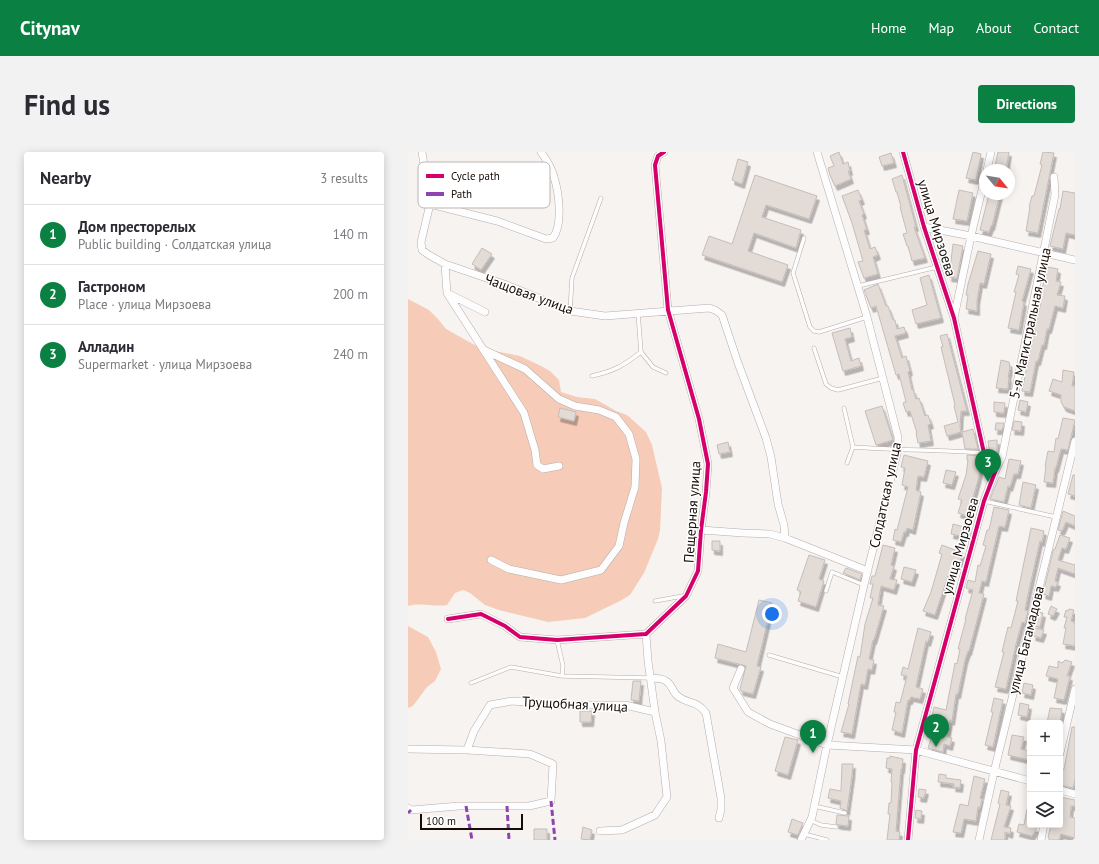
<!DOCTYPE html>
<meta charset="utf-8">
<style>
body{margin:0;font-family:"PT Sans",sans-serif;background:#f2f2f3;color:#2b2b33}
.controls{position:absolute;right:12px;bottom:12px;display:grid;overflow:hidden;border-radius:4px;box-shadow:0 2px 10px #0003}
.controls button{width:36px;height:36px;display:grid;place-items:center;padding:0;border:0;border-bottom:1px solid #e1e1e2;background:#fff;color:#2b2b33;font:20px sans-serif}
.compass{position:absolute;left:571px;top:12px;width:36px;height:36px;border-radius:50%;background:#fff;box-shadow:0 2px 10px #0003;rotate:120deg}
.scale{position:absolute;left:12px;bottom:10px;width:103px;box-sizing:border-box;padding-left:4px;border:2px solid #170b06;border-top:0;font-size:11px;line-height:14px;white-space:nowrap;color:#170b06;-webkit-text-stroke:3px #fff;paint-order:stroke}
.you{position:absolute;left:364px;top:462px;width:14px;height:14px;margin:-10px;border:3px solid #fff;border-radius:50%;background:#1a73e8;box-shadow:0 0 0 6px #1a73e833}
.badge{display:grid;place-items:center;width:26px;height:26px;border-radius:50%;background:#0b8043;color:#fff;font-size:13px;font-weight:700}
.pin{position:absolute;translate:-50% -33px;filter:drop-shadow(0 1px 2px #0008)}
.pin::after{content:'';position:absolute;top:21px;width:14px;height:12px;background:inherit;clip-path:polygon(0 0,100% 0,50% 100%)}
.list{margin:0;padding:0;list-style:none}
h2{display:flex;justify-content:space-between;align-items:center;height:52px;margin:0;padding:0 16px;font-size:17px}
h2 small{font-size:13px;font-weight:400;color:#7c7c81}
.list li{display:grid;grid-template-columns:26px 1fr auto;gap:12px;align-items:center;box-sizing:border-box;height:60px;padding:0 16px;border-top:1px solid #e1e1e2}
.list b{display:block;font-size:15px;white-space:nowrap}
.list p{margin:0;font-size:13px;white-space:nowrap;color:#7c7c81}
.list em{font-size:13px;font-style:normal;color:#7c7c81}
.icon{flex:none;width:22px;height:22px;fill:none;stroke:currentColor;stroke-width:2;stroke-linecap:round;stroke-linejoin:round}
.map{position:relative;flex:none;width:667px;height:688px;overflow:hidden;border-radius:4px}
header{display:flex;align-items:center;gap:24px;box-sizing:border-box;height:56px;padding:0 20px;background:#0b8043;color:#fff}
header strong{font-size:19px}
nav{display:flex;gap:22px;margin-inline-start:auto;font-size:14px}
.intro{display:flex;align-items:center;justify-content:space-between;box-sizing:border-box;height:96px;padding:0 24px}
h1{margin:0;font-size:28px}
.button{padding:10px 18px;border-radius:4px;background:#0b8043;color:#fff;font-size:14px;font-weight:700}
main{display:flex;gap:24px;padding:0 24px}
aside{flex:1;background:#fff;border-radius:4px;box-shadow:0 2px 10px #0003}
.map>svg:first-child{display:block}
.forest{fill:#f6ccb9}
.building{fill:#e3dbd6;stroke:#c5bdb9;filter:url(#shadow)}
.lines{fill:none;stroke-linecap:round;stroke-linejoin:round}
.service-casing{stroke:#b5adaa;stroke-width:4.5}
.minor-casing{stroke:#b5adaa;stroke-width:8}
.service{stroke:#fefdfd;stroke-width:3.5}
.minor{stroke:#fefdfd;stroke-width:7}
.quiet{stroke:#8e44ad;stroke-width:3;stroke-dasharray:6 3;stroke-linecap:butt}
.cycleway-casing{stroke:#fff;stroke-width:6}
.cycleway{stroke:#d6006c;stroke-width:4}
.labels{text-anchor:middle;stroke-width:3;stroke-linejoin:round;paint-order:stroke}
.street-label{font-size:14px;fill:#170b06;stroke:#fff}
.key{fill:#fff;stroke:#b9b6b4;stroke-width:1}
.key-label{font-size:11px;fill:#170b06}
</style>
<header>
<strong>Citynav</strong>
<nav><a>Home</a><a>Map</a><a>About</a><a>Contact</a></nav>
</header>
<div class="intro"><h1>Find us</h1><a class="button">Directions</a></div>
<main>
<aside>
<h2>Nearby<small>3 results</small></h2>
<ul class="list">
<li><span class="badge">1</span><div><b>Дом престорелых</b><p>Public building · Солдатская улица</p></div><em>140 m</em></li>
<li><span class="badge">2</span><div><b>Гастроном</b><p>Place · улица Мирзоева</p></div><em>200 m</em></li>
<li><span class="badge">3</span><div><b>Алладин</b><p>Supermarket · улица Мирзоева</p></div><em>240 m</em></li>
</ul>
</aside>
<div class="map">
<svg width="667" height="688" viewBox="0 0 667 688">
<defs>
<filter id="shadow"><feDropShadow dx="2.5" dy="4.5" stdDeviation="0" flood-color="#0004"/></filter>
</defs>
<rect width="100%" height="100%" fill="#f7f3f1"/>
<path class="forest" d="M0,147L21,158L30,167L38,177L72,196L112,204L133,214L142,219L151,228L153,240L169,245L187,247L208,259L219,263L238,280L244,293L254,336L252,379L250,387L236,421L222,443L212,449L177,466L140,470L91,458L77,453L62,441L55,438L47,441L39,453C26,455 13,450 0,454Z
M0,474L20,485L28,500L33,517L27,529L19,535L5,554L0,556Z"/>
<path class="building" d="M431,0L435,12L440,10L442,19H440L443,27L427,34L422,23L420,16L426,14L422,4Z
M565,0L573,2L568,28L558,26Z
M590,0H601L598,18H586Z
M635,0L646,1L630,81L618,79L622,55H621L624,44H626L634,13L632,12Z
M483,1L486,11L474,14L471,5Z
M330,7L340,10L334,32L324,28Z
M347,23L409,44L401,67L358,53L354,65L393,78L388,96L346,81L340,99L380,113L374,130L294,103L301,84L324,92Z
M494,23L508,75H506L517,106L504,109L500,94H499L495,82L499,81L492,55H493L489,40H488L484,27Z
M450,38L454,48L451,49L456,62L454,63L459,78H456L462,97L467,95L470,103L465,105L470,122L456,126L450,110L455,109L444,71L434,44Z
M551,38L565,41L559,69L545,67Z
M655,39L667,41V83L658,81L655,97L642,94L651,57H652Z
M581,42H592L584,74H583L581,80L572,78Z
M545,92L555,94L549,126L541,125Z
M74,96L84,102L73,118L64,112Z
M570,99L583,102L576,132L572,131L569,149V159L558,157L560,143H558L560,132Z
M610,114L623,117L614,149L616,150L611,178L600,176L608,140H606L611,123L608,122Z
M640,115L650,117L648,129L653,130L649,143L657,144L655,156L647,154L641,177H639L636,193H634L630,209H628L622,240L614,239L627,174L633,151H631L633,140Z
M521,123L533,166L508,172L504,158L519,153L512,126Z
M470,132L478,154H480L485,168H487L489,177L496,175L498,181L487,184L494,206L498,204L502,219L500,220L504,238L505,237L508,247L511,246L517,264L520,263L523,272L520,273L523,289L510,291L508,281H509L502,259L498,260L495,251L498,250L491,222L488,223L468,154L463,156L456,138Z
M442,176L444,185L437,187L443,209L451,206L453,214L435,219L424,181Z
M539,182L559,259H553L552,275L553,280L539,284L536,274L550,270L546,254L547,253L533,195H535L532,184Z
M593,208L601,210L602,216L600,225H601L600,237L588,236Z
M655,218L666,220L664,234H667V259L656,255L653,250V243L641,239L645,227L654,230Z
M612,248L620,250L618,260L610,258Z
M586,250L597,251L596,261L586,260Z
M474,254L485,288L468,293L457,259Z
M152,256L168,260L166,269L150,265Z
M655,266L667,268L660,298L653,297L648,316H647L645,331L636,330L638,314H637L640,299L646,300L648,286L650,287Z
M606,269L614,270L613,279L604,278Z
M588,271H596L594,278H587Z
M565,277L570,297H557L554,280Z
M589,288V303L582,304L580,289Z
M320,290L322,300L311,302L309,293Z
M496,303L520,309L516,325L510,324L508,338L513,340L505,378L499,376L498,380H496L493,390L485,388L487,377L489,378L500,335L494,333L497,316L493,315Z
M559,303L572,304L574,310L570,328L560,364L550,361L554,348L550,347L558,323L560,308H559Z
M601,307L613,309L610,322H606L602,335L600,334L596,350L582,347L591,325L597,327Z
M538,318L548,320L544,333L535,331Z
M665,323H667V344L660,342Z
M615,330L628,333L623,356L611,353Z
M586,355L601,358L597,375L591,374L578,430L574,429L571,441L576,442L561,499H560L557,508L550,542H548L544,569L542,568L539,585L544,586L542,594L536,592L535,600L520,596L525,581L530,583L534,567L524,564L526,555L538,558L547,511L549,512L552,497H550L558,467H557L565,438L558,436L560,428L567,430L570,413L572,414L578,394L575,393L579,378H581Z
M655,359L667,364V374L658,370L654,379L650,378Z
M545,372L560,376L558,385L543,382Z
M623,376L636,379L634,390L632,389L621,438L617,458L620,459L617,471L614,470L608,492L598,537L587,535L596,500H594L597,487L600,475L603,476L610,449H608Z
M652,383L662,386L658,397L654,396L650,408L667,413V422L650,416L647,429L650,430L648,435L643,434L641,444L635,442L645,399L646,397H647Z
M304,389H312V399L304,398Z
M475,393L487,396L483,413L486,414L482,427L489,428L486,438L473,434L470,453L476,454L466,488H465L461,507L466,508L464,518L460,517L457,533L453,532L444,582L433,580L441,552H440L450,504L452,505L457,472L465,446H462L465,432H462L464,424H467Z
M534,393L555,401L551,411L548,410L544,424H540L527,463L515,459L523,440L534,402L531,401Z
M401,403L417,408L411,427L416,429L408,455L390,449L393,440L389,438Z
M496,415L508,418L504,430L493,427Z
M438,416L454,422L452,428L435,421Z
M351,448L364,451L349,514L353,515L345,542L333,539L332,537L338,514L307,506L310,492L338,500Z
M643,454L649,457L645,464L640,462Z
M661,457L666,458L663,469L667,471V494L655,492L658,476H656L659,465H656L658,458L660,459Z
M630,460L635,461L632,475L627,474Z
M510,476L523,480L520,490L518,489L508,535L515,537L512,547L503,545L502,548H500L494,581L484,578L488,560H486L488,550L492,551L499,524L493,523L495,515L500,517Z
M627,476L636,478L633,486L625,484Z
M657,508L664,510L659,524H662L656,548L646,546L650,527L638,524L641,514L650,516V509L654,511Z
M225,529H233L231,549L223,548Z
M616,531L625,533L623,543L614,541Z
M586,546L595,548L585,595L577,593L585,560H583Z
M612,551L621,553L619,565L610,563Z
M642,556L654,557L652,571H639Z
M172,559H184L183,570H172Z
M664,575H667V627L665,636L652,633V624L654,617H656Z
M604,583L616,585L613,597L622,599V608L600,603Z
M377,585L390,588L380,623L367,619Z
M482,604L495,607L494,617H493L488,679L492,680L491,688H479L482,662H480L481,651H483L484,630H483L484,617L478,616L479,606H482Z
M434,612H445L444,624L439,659L432,656L433,649L420,646L422,637L433,639Z
M531,622L538,623V626L553,628L552,636L545,635L546,632L530,630Z
M566,624L577,627L572,646L574,647L572,656L570,655L568,669L556,667L553,681L545,680L552,652L560,654Z
M511,637L518,638L516,646L510,645Z
M593,638L601,640L598,653L603,654L596,675L603,676L602,682L597,680V688H583L592,652L590,651Z
M652,645L667,648V654H663L662,665L667,666V686L653,682L651,688H641V685H640L643,673H652Z
M619,657H622V674L629,676L624,684L609,680L611,672L616,673Z
M508,658L514,659L513,667L507,666Z
M429,663L441,664L440,674L431,673L428,672Z
M384,667L395,671L390,683L380,680Z
M175,675L184,678L182,688L173,687Z
M126,677H139V688H126Z"/>
<g class="lines">
<g class="service-casing">
<path id="service" d="M396,86L385,121L402,175L406,179L411,180L459,165
M450,134L529,115
M162,159L164,126L193,46
M230,161L233,200L245,215L258,221
M406,196L418,232L423,236L430,238L475,226
M184,224C206,219 215,214 233,200
M436,256L445,295C488,298 532,298 576,301
M439,311L445,295
M576,349L648,365
M418,439L424,420L456,433
M247,449L275,444
M149,488L155,514L154,524L242,526
M361,503L435,525
M63,531L103,515L154,524
M406,654L437,661
M402,668L413,673L428,675
M396,682L419,688"/>
</g>
<g class="minor-casing">
<path id="minor" d="M14,0L22,52L13,90L14,98L21,103L37,112L96,132L162,159L197,164L301,156L307,158L314,163L330,211L358,286L363,305L370,352L376,373L377,386
M495,0L516,75L546,166L576,301L578,307L589,315L576,349L508,598L500,688
M579,18L583,0
M22,52L89,69L138,87L145,86C155,72 151,41 146,25C144,17 138,7 133,0
M516,75L563,84L667,108
M37,112L39,141L77,160
M39,141L116,261L127,298L129,313L135,317L151,314
M546,166L563,84L577,25
M76,198L117,217L151,247L167,254L191,258L208,265L221,282L228,307L227,335L216,371L211,394L193,418L153,428L101,417L83,408
M589,315L594,305L647,43L646,25
M293,378L335,381L362,382L377,386L460,419
M40,467L73,462L97,474L112,485L149,488L238,482L278,444L290,419L293,378L298,340L300,312L291,267L260,158L247,13L250,4L256,0
M333,517L325,536L340,560L362,572L419,593L508,598L622,629
M242,526C247,526 254,526 258,529C265,533 264,541 271,545C282,553 287,547 298,561L313,646V657L311,666
M0,597L59,598L122,602L145,612L143,649L121,654H51L3,658L0,656
M59,598L66,579L82,553L104,549L154,553H217L247,560L240,509L238,482
M652,601L667,537
M652,638L667,642
M192,679L214,678L247,663L259,645L253,589L247,560
M393,688L404,665L419,593L456,433L490,298V285L459,165L409,0
M571,688L586,620L667,289
M633,688L636,673"/>
</g>
<use href="#service" class="service"/>
<use href="#minor" class="minor"/>
<path class="quiet" d="M143,649L147,688
M58,654L64,688
M99,654L101,688
M0,661L3,658"/>
<g class="cycleway-casing">
<path id="cycleway" d="M495,0L516,75L546,166L576,301L578,307L589,315L576,349L508,598L500,688
M40,467L73,462L97,474L112,485L149,488L238,482L278,444L290,419L293,378L298,340L300,312L291,267L260,158L247,13L250,4L256,0"/>
</g>
<use href="#cycleway" class="cycleway"/>
</g>
<g class="labels">
<g class="street-label">
<text transform="translate(529 76) rotate(73)" y="5">улица Мирзоева</text>
<text transform="translate(121 142) rotate(20)" y="5">Чащовая улица</text>
<text transform="translate(622 171) rotate(-78)" y="5">5-я Магистральная улица</text>
<text transform="translate(477 343) rotate(-78)" y="5">Солдатская улица</text>
<text transform="translate(284 360) rotate(-86)" y="5">Пещерная улица</text>
<text transform="translate(552 394) rotate(-74)" y="5">улица Мирзоева</text>
<text transform="translate(618 488) rotate(-76)" y="5">улица Багамадова</text>
<text transform="translate(167 552) rotate(3)" y="5">Трущобная улица</text>
</g>
</g>
<rect x="10" y="10" width="132" height="46" rx="6" class="key"/>
<rect x="18" y="22" width="18" height="4" fill="#d6006c"/>
<rect x="18" y="40" width="18" height="4" fill="#8e44ad"/>
<g class="key-label">
<text x="43" y="28">Cycle path</text>
<text x="43" y="46">Path</text>
</g>
</svg>
<div class="controls">
<button>+</button>
<button>−</button>
<button><svg class="icon" aria-label="layers" viewBox="0 0 24 24"><path d="M12 4l9 5-9 5-9-5zM3 14l9 5 9-5"/></svg></button>
</div>
<svg class="compass" viewBox="-18 -18 36 36"><path d="M0-13l5 13h-10z" fill="#e53935"/><path d="M0 13l5-13h-10z" fill="#7c7c81"/></svg>
<div class="scale">100 m</div>
<div class="you"></div>
<div class="pin badge" style="left:405px;top:601px">1</div>
<div class="pin badge" style="left:528px;top:595px">2</div>
<div class="pin badge" style="left:580px;top:330px">3</div>
</div>
</main>
